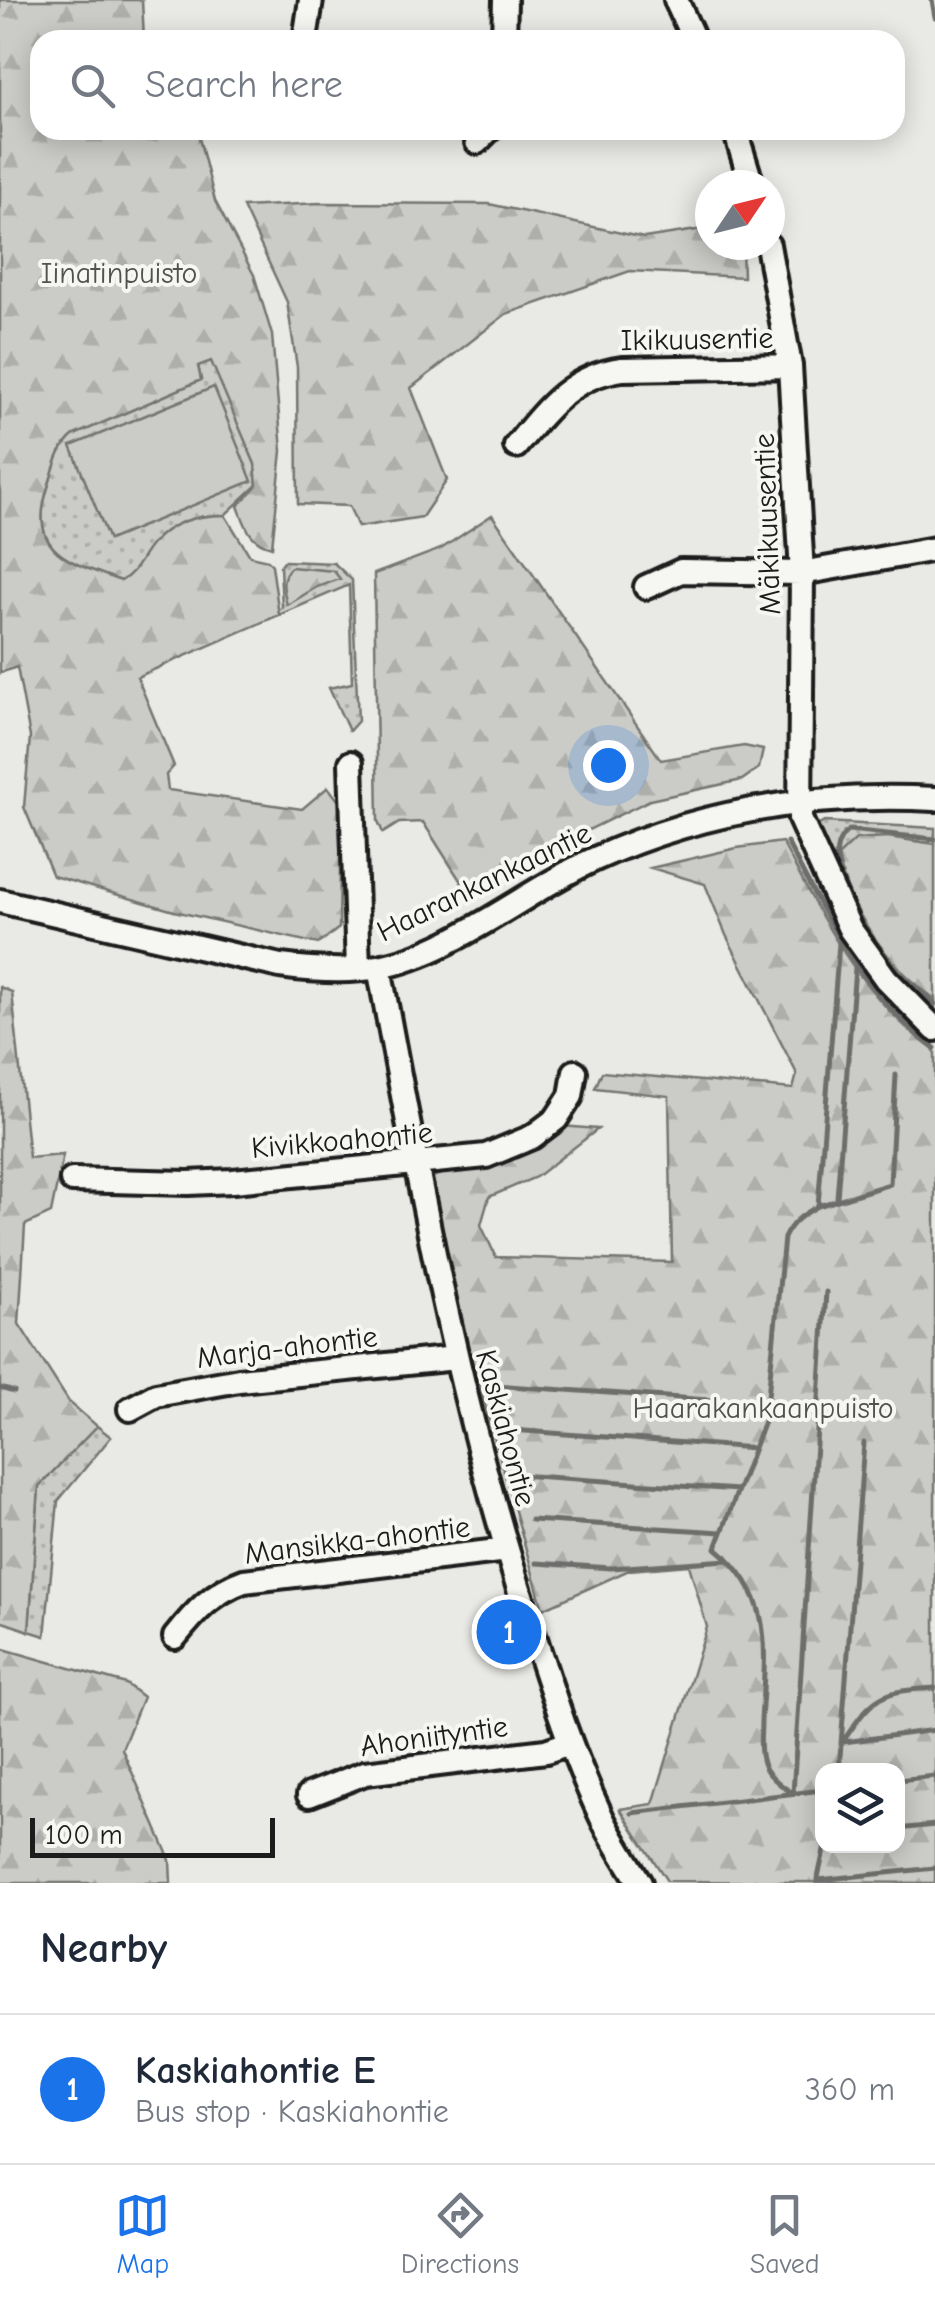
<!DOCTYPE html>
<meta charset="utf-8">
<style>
body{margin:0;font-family:"Comic Neue",sans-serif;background:#f2f2f3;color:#1f2937}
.controls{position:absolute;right:30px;bottom:30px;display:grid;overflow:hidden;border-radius:20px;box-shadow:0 5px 25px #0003}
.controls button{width:90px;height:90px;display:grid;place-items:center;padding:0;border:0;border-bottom:2px solid #e0e1e3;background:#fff;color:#1f2937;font:50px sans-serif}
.compass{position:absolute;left:695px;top:170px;width:90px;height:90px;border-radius:50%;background:#fff;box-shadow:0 5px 25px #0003;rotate:55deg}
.scale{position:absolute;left:30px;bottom:25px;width:245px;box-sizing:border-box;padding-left:10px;border:5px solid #1c1c1c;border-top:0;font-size:28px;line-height:35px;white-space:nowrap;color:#1c1c1c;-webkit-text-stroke:8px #f6f6f2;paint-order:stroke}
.you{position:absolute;left:608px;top:765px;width:35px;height:35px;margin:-25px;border:8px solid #fff;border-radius:50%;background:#1a73e8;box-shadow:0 0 0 15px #1a73e833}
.badge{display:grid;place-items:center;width:65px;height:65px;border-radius:50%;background:#1a73e8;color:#fff;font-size:32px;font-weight:700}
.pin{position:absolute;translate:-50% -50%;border:5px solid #fff;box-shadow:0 2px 10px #0006}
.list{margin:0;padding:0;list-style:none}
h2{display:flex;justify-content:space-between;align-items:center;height:130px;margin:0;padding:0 40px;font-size:42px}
h2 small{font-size:32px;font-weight:400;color:#747a83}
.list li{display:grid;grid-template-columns:65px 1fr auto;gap:30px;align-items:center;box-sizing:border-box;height:150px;padding:0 40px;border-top:2px solid #e0e1e3}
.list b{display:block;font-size:38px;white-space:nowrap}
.list p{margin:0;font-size:32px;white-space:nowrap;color:#747a83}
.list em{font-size:32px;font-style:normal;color:#747a83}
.icon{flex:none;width:55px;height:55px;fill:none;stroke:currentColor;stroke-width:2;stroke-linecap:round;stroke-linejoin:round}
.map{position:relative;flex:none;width:935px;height:1883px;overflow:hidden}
.search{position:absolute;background:#fff;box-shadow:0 5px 25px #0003;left:30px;right:30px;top:30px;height:110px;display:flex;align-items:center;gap:25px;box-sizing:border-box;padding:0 35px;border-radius:30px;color:#747a83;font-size:38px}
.sheet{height:280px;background:#fff}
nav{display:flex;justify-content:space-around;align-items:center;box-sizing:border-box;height:140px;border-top:2px solid #e0e1e3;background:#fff;font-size:28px;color:#747a83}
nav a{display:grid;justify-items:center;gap:5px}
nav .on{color:#1a73e8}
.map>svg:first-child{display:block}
.green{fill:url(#green-dots);stroke:#747472;stroke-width:2.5}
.forest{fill:url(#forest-firs);stroke:#747472;stroke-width:2.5;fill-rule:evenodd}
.pitch{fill:#cbcbc7;stroke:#747472;stroke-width:2.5}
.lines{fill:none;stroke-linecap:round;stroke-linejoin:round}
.stream{stroke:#6d6d6c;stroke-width:5}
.minor-casing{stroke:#1c1c1c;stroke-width:30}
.minor{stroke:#f6f6f2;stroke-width:22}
.labels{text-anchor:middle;stroke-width:8;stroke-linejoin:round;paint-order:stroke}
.park-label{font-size:30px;fill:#51514f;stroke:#f6f6f2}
.street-label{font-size:30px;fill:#1c1c1c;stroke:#f6f6f2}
</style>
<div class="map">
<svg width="935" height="1883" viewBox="0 0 935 1883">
<defs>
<pattern id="green-dots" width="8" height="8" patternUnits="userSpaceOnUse" patternTransform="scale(2.5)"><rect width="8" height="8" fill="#cbcbc7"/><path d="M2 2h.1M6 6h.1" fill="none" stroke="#aeaeaa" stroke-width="1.8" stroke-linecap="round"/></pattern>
<pattern id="forest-firs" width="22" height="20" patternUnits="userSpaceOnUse" patternTransform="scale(2.5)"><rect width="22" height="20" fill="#cbcbc7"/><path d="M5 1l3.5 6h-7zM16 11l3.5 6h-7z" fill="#aeaeaa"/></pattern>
</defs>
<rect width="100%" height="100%" fill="#e9e9e5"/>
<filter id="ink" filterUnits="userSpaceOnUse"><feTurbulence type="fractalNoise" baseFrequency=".01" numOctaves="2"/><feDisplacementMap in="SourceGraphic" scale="20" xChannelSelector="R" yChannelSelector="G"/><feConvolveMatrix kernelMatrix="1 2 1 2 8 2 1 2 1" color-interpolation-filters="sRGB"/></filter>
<g filter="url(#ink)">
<path class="green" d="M212,360L255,464L257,485L225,515C198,515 170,522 152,544C141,558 137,572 121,581C67,561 26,552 49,484C55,465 58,448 74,435L201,380L198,365Z
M284,561L334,563L352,580L358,721L349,731L329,688L352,683L349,585L279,615L278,610L282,608L280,566Z
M824,822L935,828V844L887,837L916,986L935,999V1017L893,974L858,924L813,829Z
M97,1426L111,1437L58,1501L45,1636L29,1631L39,1486Z"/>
<path class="forest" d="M0,0H142L144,40H40V130H197L215,201L254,275L272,335L282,451L272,547C249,542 246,526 238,506L257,485L255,464L211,361L198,366L201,380L74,435C58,448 55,465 49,484C26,552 66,561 121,581C137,572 140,558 152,544C170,522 198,515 225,515L250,556L268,560L272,565L279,615L137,677L174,766L166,775L168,790L302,809L328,787L341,804L339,928L318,944L174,911L53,876L24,807L30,737L17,667L0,673Z
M320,203L489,204L644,238L710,228V245H742L743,277L630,271L506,314L411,388L447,480L422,517L358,527L349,506L298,504L297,367L287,302L243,207Z
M492,515L661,760L744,746L763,750L759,768L742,780L650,800L486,880L463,885L423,822L399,823L383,833L378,821L374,574L441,549Z
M291,567L334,571L340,579L317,587L287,605C284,592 279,577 291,567Z
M887,837L935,844V999C890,967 848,911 838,856L856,839Z
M782,842C824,921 860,997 935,1051V1883L667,1881L620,1809L653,1804L707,1627L689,1565L629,1570L543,1609L468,1346L430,1178L561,1126L598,1129L536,1177L489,1197L481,1225L496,1257L672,1262L669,1096L595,1088L602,1072L793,1089L797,1074L726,935L705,884L651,868L737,848ZM822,1770H898V1846H822Z
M0,987L12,992L29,1158L63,1155L51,1213L25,1225L19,1324L69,1402L97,1426L39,1486L29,1631L0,1621Z
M0,1648L126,1684L143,1697L122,1749L170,1860L171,1883H0Z"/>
<path class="pitch" d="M214,387L252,481L109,540L71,446Z"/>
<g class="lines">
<path class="stream" d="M932,0L935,17
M935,839L849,830C813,855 864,930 883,955C898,974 917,989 935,1004
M787,842C827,919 863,995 935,1048
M837,1198L855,968
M818,1206L890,1184L896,1075
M494,1385L767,1404
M0,1388L14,1392
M766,1416L818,1414
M498,1429L754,1448
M518,1475L738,1490
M531,1520L722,1532
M536,1563L611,1568L728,1560
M844,1740C874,1695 881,1691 935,1688
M844,1742L935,1730
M839,1770L864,1443
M898,1780L935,1776
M793,1793L826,1292
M793,1794C784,1787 771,1779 765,1768C758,1754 761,1736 761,1721C765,1652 776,1597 716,1548L766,1416L784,1238C792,1221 803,1215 818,1206L839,943
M632,1813L822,1790
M898,1829L935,1825
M818,1880L935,1868
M817,1882L825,1846"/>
<g class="minor-casing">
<path id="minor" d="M676,0L694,40
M305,40L311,0
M504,40L505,0
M735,130L752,185
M477,142L489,130
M768,245L790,366L802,573L800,819L850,929L886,979L935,1029
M516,446C547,408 571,376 622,369L790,366
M646,587L681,571L802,573L935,549
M351,763L358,969
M0,901L280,966C311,970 346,973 378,967C453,954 526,890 595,859C702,810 818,793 935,799
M379,967C419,1184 458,1400 526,1611C549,1681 570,1751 602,1818C613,1840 627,1861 640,1883
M72,1180L188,1183L233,1181L486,1156L532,1137L556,1119L571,1096L575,1072
M130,1409L156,1395L239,1380L456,1358
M175,1637C195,1612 213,1592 244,1581L507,1550
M309,1795L365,1773L546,1751L569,1743"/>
</g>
<use href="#minor" class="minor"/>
</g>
</g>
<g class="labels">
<g class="park-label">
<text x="119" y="283">Iinatinpuisto</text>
<text x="763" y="1418">Haarakankaanpuisto</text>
</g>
<g class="street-label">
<text transform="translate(697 339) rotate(-1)" y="10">Ikikuusentie</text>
<text transform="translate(767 524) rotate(-92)" y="10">Mäkikuusentie</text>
<text transform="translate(484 882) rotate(-26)" y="10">Haarankankaantie</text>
<text transform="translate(342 1140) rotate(-5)" y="10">Kivikkoahontie</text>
<text transform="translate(287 1347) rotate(-7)" y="10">Marja-ahontie</text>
<text transform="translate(506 1428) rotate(75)" y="10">Kaskiahontie</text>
<text transform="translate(357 1540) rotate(-7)" y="10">Mansikka-ahontie</text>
<text transform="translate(434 1736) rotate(-8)" y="10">Ahoniityntie</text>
</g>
</g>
</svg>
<div class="controls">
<button><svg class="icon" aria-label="layers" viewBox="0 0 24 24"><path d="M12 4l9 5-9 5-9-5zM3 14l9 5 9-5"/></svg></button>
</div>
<svg class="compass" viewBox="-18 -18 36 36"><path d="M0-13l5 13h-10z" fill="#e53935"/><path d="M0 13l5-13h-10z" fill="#747a83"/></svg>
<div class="scale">100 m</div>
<div class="you"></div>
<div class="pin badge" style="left:509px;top:1632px">1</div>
<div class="search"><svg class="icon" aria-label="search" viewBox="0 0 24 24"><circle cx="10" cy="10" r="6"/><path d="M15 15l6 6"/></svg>Search here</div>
</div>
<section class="sheet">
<h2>Nearby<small></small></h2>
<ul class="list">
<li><span class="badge">1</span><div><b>Kaskiahontie E</b><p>Bus stop · Kaskiahontie</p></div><em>360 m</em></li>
</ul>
</section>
<nav>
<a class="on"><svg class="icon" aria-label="map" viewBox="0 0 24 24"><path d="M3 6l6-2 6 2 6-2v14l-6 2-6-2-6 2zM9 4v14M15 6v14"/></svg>Map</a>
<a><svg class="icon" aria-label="directions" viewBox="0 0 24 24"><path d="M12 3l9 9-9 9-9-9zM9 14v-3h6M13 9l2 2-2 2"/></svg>Directions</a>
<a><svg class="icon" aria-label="saved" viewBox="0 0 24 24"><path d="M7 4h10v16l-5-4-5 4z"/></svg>Saved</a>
</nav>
